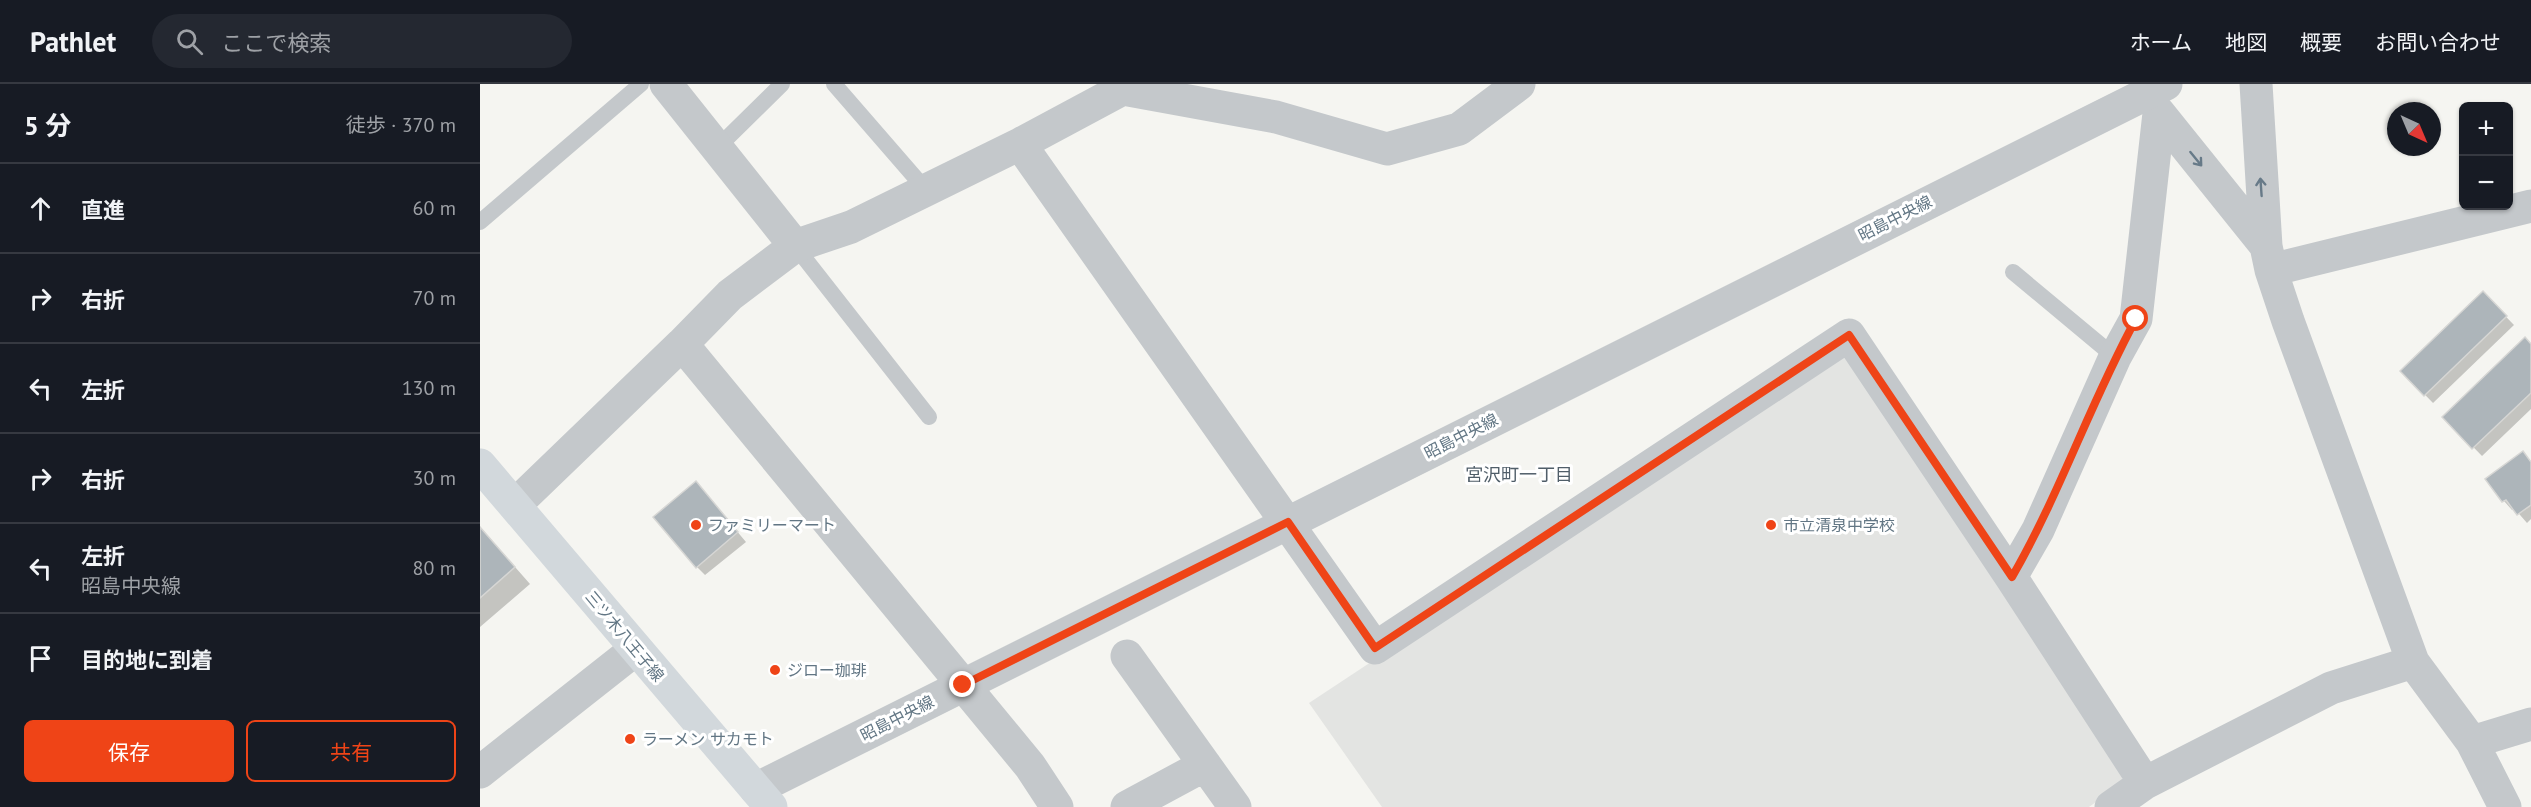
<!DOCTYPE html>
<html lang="ja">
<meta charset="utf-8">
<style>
body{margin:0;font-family:"PT Sans","Noto Sans JP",sans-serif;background:#242831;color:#f1f3f6}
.controls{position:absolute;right:18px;top:18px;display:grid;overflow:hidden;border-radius:9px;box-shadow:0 2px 4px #0004}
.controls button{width:54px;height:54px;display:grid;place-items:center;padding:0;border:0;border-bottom:2px solid #363941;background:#171b24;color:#f1f3f6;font:30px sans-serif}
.compass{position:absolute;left:1907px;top:18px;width:54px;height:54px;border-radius:50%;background:#171b24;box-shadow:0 2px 4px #0004;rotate:136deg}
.stop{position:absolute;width:18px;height:18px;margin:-14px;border:4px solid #ef4417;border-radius:50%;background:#fff}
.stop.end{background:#ef4417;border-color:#fff;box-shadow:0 2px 6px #0008}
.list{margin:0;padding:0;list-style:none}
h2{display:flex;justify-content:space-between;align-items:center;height:78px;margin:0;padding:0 24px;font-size:26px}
h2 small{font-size:20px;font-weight:400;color:#9ea1a6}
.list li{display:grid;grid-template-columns:39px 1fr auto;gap:18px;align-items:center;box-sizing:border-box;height:90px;padding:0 24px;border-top:2px solid #363941}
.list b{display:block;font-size:22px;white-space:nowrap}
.list p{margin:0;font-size:20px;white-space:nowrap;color:#9ea1a6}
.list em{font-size:20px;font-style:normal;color:#9ea1a6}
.actions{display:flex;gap:12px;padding:18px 24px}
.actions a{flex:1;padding:14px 0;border:2px solid #ef4417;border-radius:9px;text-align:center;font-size:21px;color:#ef4417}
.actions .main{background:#ef4417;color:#fff}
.icon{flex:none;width:33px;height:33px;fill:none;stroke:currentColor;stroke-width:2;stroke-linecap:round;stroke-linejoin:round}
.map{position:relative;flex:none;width:2051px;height:723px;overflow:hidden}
header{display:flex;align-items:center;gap:36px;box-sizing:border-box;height:84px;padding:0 30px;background:#171b24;border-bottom:2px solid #363941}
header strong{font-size:28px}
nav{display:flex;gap:33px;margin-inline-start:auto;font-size:21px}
.search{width:420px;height:54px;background:#242831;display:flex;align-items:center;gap:15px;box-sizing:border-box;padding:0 21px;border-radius:33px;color:#9ea1a6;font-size:22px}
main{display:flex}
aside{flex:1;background:#171b24}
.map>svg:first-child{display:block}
.built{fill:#e3e4e2}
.shadow{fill:#0003}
.building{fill:#adb5ba;stroke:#d6d6d4;stroke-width:1.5}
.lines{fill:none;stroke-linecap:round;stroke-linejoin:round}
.service{stroke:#c4c8cb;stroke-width:16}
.minor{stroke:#c4c8cb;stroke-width:33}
.tertiary{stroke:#c4c8cb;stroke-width:33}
.secondary{stroke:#d2d8dc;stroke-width:33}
.oneway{stroke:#677a88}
.route{stroke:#ef4417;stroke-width:8}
.poi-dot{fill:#ef4417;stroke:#fff;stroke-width:2}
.labels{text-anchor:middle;stroke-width:6;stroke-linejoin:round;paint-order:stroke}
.street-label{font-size:16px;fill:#627684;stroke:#fff}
.poi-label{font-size:16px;fill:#627684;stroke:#fff;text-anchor:start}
.neighbourhood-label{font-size:18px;fill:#505e69;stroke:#fff}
</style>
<header>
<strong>Pathlet</strong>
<div class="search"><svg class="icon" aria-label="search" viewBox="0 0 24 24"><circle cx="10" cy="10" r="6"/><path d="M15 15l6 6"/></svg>ここで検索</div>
<nav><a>ホーム</a><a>地図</a><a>概要</a><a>お問い合わせ</a></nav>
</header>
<main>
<aside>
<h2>5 分<small>徒歩 · 370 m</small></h2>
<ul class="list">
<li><svg class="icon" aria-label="ahead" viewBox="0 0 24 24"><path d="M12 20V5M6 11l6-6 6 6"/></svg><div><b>直進</b></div><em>60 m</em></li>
<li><svg class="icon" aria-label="right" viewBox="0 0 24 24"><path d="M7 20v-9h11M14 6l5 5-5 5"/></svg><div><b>右折</b></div><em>70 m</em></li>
<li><svg class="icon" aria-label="left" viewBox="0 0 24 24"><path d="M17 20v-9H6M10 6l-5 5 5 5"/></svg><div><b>左折</b></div><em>130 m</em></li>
<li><svg class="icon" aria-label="right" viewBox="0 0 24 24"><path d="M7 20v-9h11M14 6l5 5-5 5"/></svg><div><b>右折</b></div><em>30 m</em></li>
<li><svg class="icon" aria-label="left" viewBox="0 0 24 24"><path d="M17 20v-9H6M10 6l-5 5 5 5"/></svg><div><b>左折</b><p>昭島中央線</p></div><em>80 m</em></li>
<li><svg class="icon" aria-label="arrive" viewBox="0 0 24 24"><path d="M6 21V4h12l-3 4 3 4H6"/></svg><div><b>目的地に到着</b></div></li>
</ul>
<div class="actions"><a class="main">保存</a><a>共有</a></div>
</aside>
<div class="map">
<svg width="2051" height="723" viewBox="0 0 2051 723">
<rect width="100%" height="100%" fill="#f5f5f1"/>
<path class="built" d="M1366,264L1650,693L1609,723H902L829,619Z"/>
<path class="shadow" d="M2003,209L2034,241L1953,319L1922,287Z
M2051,261V325L2002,372L1964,333Z
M2043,369L2051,378V435L2047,439L2034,424L2032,426L2024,417L2008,395Z
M224,408L266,458L225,491L217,483Z
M0,443L50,500L0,543Z"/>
<path class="building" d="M2003,207L2027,232L1944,312L1920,287Z
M2045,253L2051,260V309L1992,365L1962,333Z
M2043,367L2051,378V421L2037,431L2026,416L2022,418L2005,395Z
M216,397L258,448L216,484L173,433Z
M0,443L35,483L0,514Z"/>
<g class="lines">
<path class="service" d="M354,0L446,106
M237,64L302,0
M0,138L161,0
M315,162L449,333
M1533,188L1635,273"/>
<path class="minor" d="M186,0L315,162
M1776,0L1786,162L1791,186L1808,237L1933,578L1992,658L2025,723
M643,5L796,33L907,65L979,45L1039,0
M1679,29L1786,162
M540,60L895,564L1369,251L1531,493L1665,699
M1791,186L2051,122
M202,260L550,682L577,723
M35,421L202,260L250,211L315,162L371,143L540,60L652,0
M1531,493L1558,446L1635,273L1656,235L1679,29
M647,572L755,723
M1992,658L2051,640
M0,688L156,565
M647,723L725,681
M1631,723L1665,699L1851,604L1933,578"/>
<path class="tertiary" d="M276,705L1686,0"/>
<path class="secondary" d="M0,381L291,723"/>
</g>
<defs><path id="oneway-shaft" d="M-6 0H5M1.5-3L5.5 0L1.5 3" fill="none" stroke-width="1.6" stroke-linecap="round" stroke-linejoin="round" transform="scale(1.5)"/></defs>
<g class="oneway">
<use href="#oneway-shaft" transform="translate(1716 75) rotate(51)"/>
<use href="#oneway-shaft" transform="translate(1781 103) rotate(-94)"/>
</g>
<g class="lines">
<path class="route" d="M483,601L808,438L895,564L1369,251L1532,493C1580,410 1610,319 1656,235"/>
</g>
<g class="poi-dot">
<circle cx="216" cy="441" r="6"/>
<circle cx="1291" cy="441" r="6"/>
<circle cx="295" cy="586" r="6"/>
<circle cx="150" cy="655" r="6"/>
</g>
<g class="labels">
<g class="street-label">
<text transform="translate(1415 134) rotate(-27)" y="6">昭島中央線</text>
<text transform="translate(981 352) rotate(-27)" y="6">昭島中央線</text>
<text transform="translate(145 552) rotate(50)" y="6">三ツ木八王子線</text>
<text transform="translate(417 634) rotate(-27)" y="6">昭島中央線</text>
</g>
<g class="poi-label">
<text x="228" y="447">ファミリーマート</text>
<text x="1303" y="447">市立清泉中学校</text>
<text x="307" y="592">ジロー珈琲</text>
<text x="162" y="661">ラーメン サカモト</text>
</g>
<g class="neighbourhood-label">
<text x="1039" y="397">宮沢町一丁目</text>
</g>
</g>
</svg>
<div class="controls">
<button>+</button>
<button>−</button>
</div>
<svg class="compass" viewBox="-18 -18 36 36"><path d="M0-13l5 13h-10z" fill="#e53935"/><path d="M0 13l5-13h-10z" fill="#9ea1a6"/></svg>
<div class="stop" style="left:1656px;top:235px"></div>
<div class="stop end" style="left:483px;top:601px"></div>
</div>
</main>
